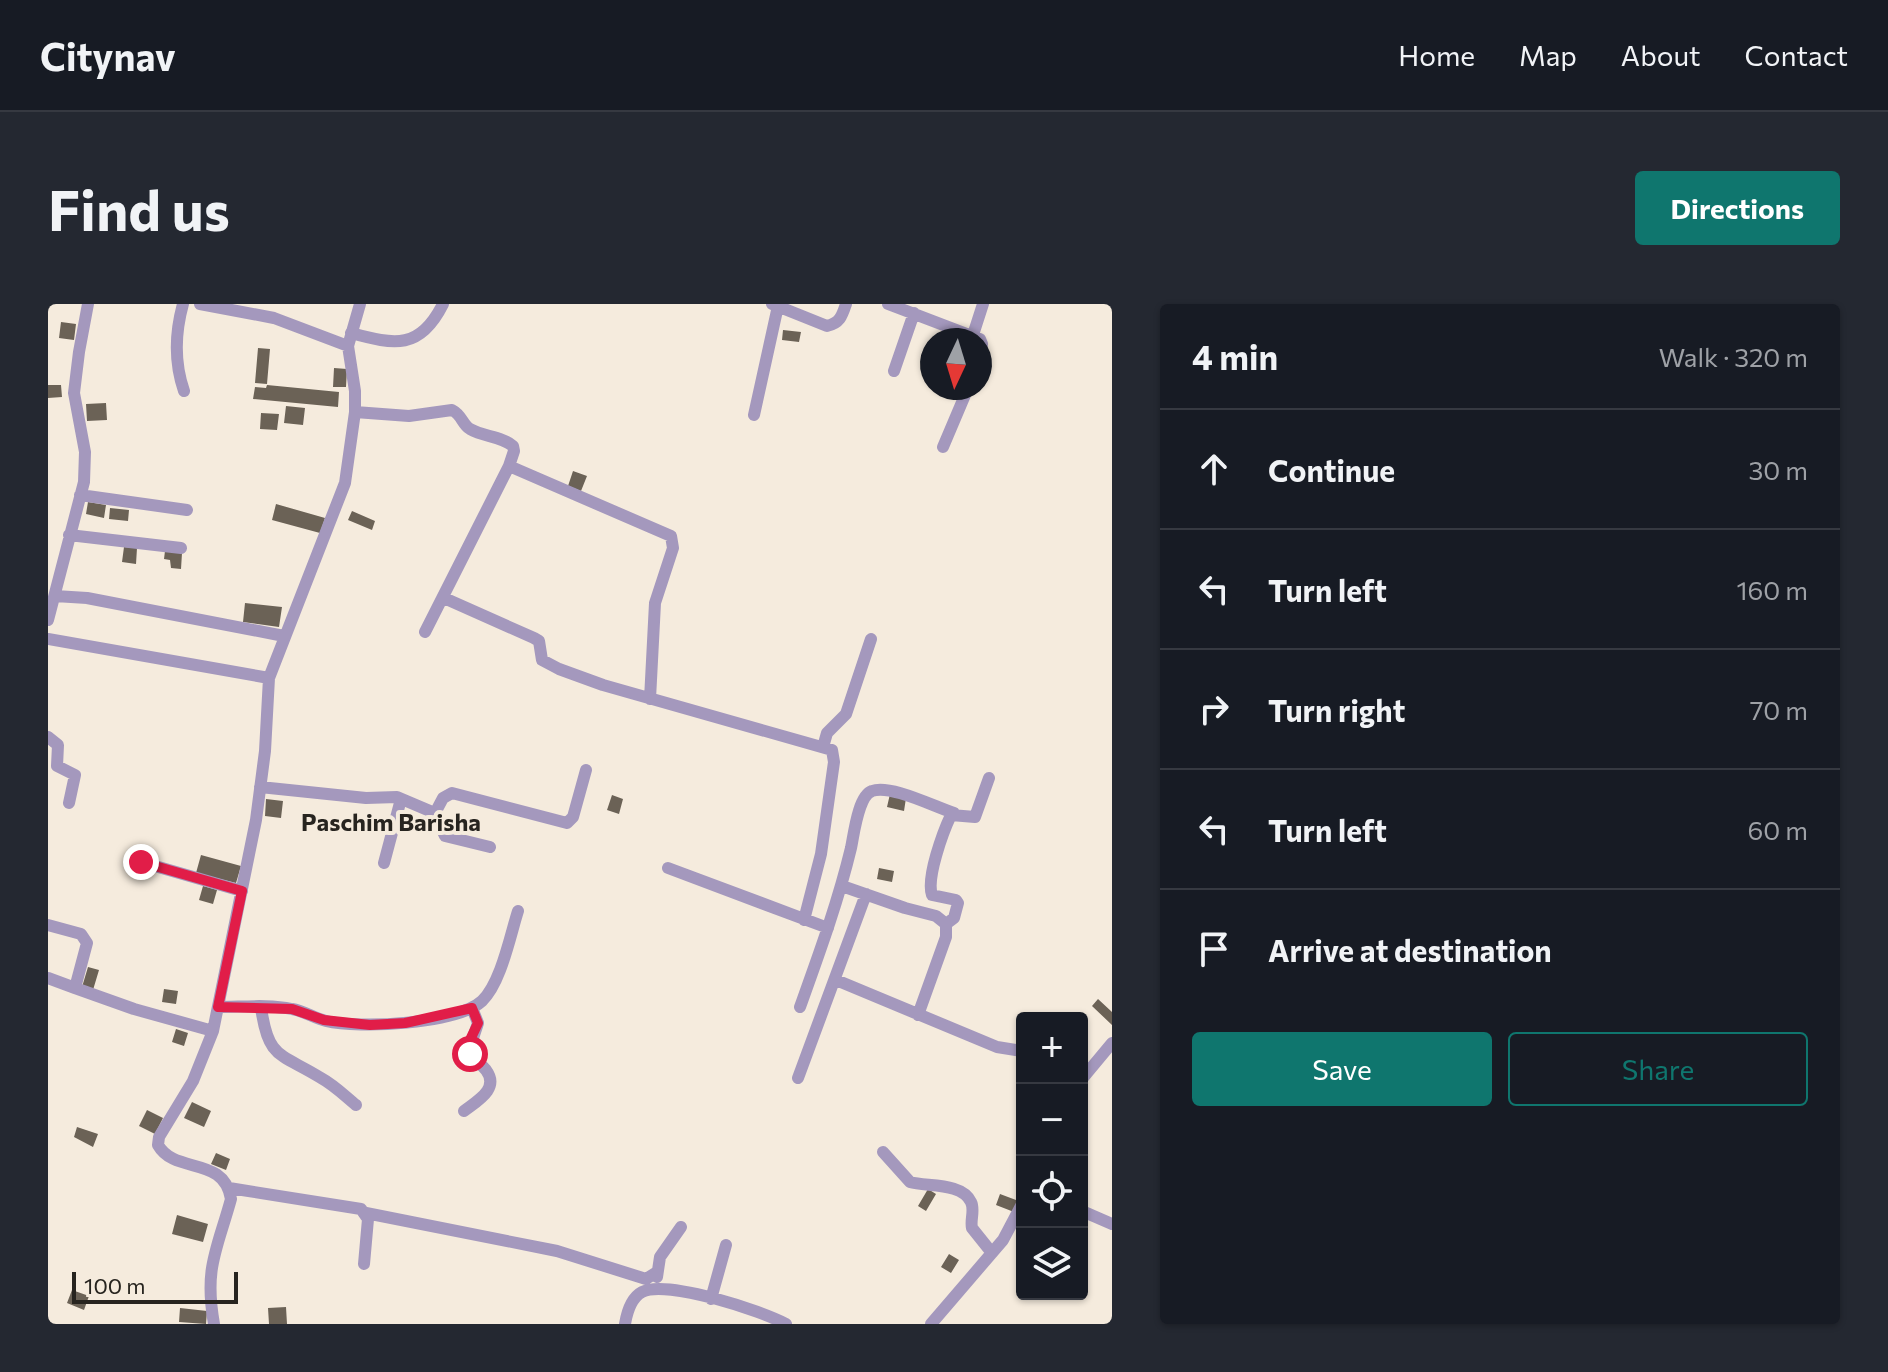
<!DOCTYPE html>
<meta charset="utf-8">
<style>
body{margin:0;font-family:Commissioner,sans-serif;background:#242831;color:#f1f3f6}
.controls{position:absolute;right:24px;bottom:24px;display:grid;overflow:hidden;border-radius:8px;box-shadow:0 2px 6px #0004}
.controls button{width:72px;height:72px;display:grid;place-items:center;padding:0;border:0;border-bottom:2px solid #363941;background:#171b24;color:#f1f3f6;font:40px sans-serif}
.compass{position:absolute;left:872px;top:24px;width:72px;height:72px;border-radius:50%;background:#171b24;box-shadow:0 2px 6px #0004;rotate:184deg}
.scale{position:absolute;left:24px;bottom:20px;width:166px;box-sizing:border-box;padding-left:8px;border:4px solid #27241f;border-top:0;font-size:22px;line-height:28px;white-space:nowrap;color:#27241f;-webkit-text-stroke:6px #f5ebdd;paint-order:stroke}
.stop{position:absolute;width:24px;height:24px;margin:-18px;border:6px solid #e11d48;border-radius:50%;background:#fff}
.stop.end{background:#e11d48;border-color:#fff;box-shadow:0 2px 8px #0008}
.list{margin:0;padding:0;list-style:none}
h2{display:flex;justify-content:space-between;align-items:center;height:104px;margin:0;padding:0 32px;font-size:34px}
h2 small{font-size:26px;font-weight:400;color:#9ea1a6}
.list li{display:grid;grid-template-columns:52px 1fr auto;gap:24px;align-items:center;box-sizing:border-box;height:120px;padding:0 32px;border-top:2px solid #363941}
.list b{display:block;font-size:30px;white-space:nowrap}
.list em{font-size:26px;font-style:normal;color:#9ea1a6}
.actions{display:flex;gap:16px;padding:24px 32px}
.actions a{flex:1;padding:18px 0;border:2px solid #0f766e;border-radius:8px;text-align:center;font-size:28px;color:#0f766e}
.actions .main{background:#0f766e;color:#fff}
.icon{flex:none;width:44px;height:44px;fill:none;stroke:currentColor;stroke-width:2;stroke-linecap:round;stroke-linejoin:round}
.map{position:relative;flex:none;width:1064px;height:1020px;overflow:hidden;border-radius:8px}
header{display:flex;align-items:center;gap:48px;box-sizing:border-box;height:112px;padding:0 40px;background:#171b24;border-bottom:2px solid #363941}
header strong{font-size:38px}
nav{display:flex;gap:44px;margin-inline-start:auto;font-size:28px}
.intro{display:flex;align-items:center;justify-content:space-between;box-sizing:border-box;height:192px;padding:0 48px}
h1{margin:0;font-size:56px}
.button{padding:20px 36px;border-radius:8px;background:#0f766e;color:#fff;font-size:28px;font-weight:700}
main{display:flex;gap:48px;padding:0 48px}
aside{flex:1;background:#171b24;border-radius:8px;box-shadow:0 2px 6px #0004}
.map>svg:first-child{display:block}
.building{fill:#6b6256}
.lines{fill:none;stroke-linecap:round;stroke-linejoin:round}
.minor{stroke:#a498bd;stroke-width:12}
.route{stroke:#e11d48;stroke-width:10}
.labels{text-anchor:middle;stroke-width:8;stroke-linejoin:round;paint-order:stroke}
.neighbourhood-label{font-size:24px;font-weight:bold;fill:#27241f;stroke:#f5ebdd}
</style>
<header>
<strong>Citynav</strong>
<nav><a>Home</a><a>Map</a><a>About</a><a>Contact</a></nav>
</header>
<div class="intro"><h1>Find us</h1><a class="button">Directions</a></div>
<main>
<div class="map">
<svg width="1064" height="1020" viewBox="0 0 1064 1020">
<rect width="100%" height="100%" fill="#f5ebdd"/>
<path class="building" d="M13,18L28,20L26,36L11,34Z
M735,26L753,28L751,38L734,36Z
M210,44L222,45L219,80L207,79Z
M286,64L299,65L298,83H285Z
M0,81H13L14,93L0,94Z
M219,81L291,88L290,103L205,95L207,83L218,84Z
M58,99L59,116L39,117L38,100Z
M238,102L257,104L255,121L236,119Z
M213,109L231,110L229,126L212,125Z
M525,167L539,172L533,187L520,182Z
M40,198L58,201L56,214L38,210Z
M228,200L277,214L272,229L224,216Z
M62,204L81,206L80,217L61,215Z
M304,207L327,217L324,226L300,216Z
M76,243L89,244L88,260L74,258Z
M117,247L134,249L133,265L123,264L122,256L116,255Z
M197,299L234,303L231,323L195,318Z
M842,490L858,494L856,507L839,503Z
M564,491L575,495L571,510L559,506Z
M218,495L235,497L233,514L217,512Z
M153,551L193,562L188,579L148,569Z
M831,564L846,567L844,578L829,575Z
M155,582L169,586L165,600L151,596Z
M40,663L51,666L45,686L34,683Z
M116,685L130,687L128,700L114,698Z
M1050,695L1064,708V721L1044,702Z
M128,725L140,729L136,742L124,738Z
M144,798L163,807L156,823L136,814Z
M99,806L115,814L107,830L91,822Z
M29,823L50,830L45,843L26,833Z
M168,849L182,855L178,866L163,860Z
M880,885L888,890L878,907L870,902Z
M952,890L971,897L966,908L948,901Z
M129,911L160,920L155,938L124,930Z
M901,950L911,956L903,969L893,963Z
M24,986L41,992L36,1006L19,999Z
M238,1003L239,1020H221L220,1004Z
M132,1004L159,1007L158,1020L131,1018Z"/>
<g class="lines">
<path class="minor" d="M135,0C127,29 126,58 136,87
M152,0L226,14L300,42
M724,0L779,22C792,19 794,12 798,0
M840,0L932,35L934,40L932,54
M303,29C347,41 372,46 395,0
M925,31L935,0
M846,67L866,9
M307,108L361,112L404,106C414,111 414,120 422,125C436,133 453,132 465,142L466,147L461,162L377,328
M706,111L730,2
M895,143L920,84
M461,162L623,232L625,244L607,299L602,395
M32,191L139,206
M21,231L133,244
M7,292L39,294L236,332
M396,294L486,334L491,337L494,356L511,365L555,381L784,446L786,458L773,550L756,616
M0,316L36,178L37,148L26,89L31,48L40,0
M0,335L221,374
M0,433L10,441L9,462L27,471L21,499
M775,443L779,429L798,410L823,335
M212,483L318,494L349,493L382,507L388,513L397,532L442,543
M386,511L395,494L404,489L519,519L525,513L538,466
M93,558L194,587
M336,559L353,495
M620,564L780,624
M794,582L857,604L888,612L898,620V633L870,711
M898,620L906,614L910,599L908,596L884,591C878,574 895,528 903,511L927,513L941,474
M0,621L33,630L39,639L27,684L0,674
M788,676L949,743L974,747
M27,684L86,705L165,727
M170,703C194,703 220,700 244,705C256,707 266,714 278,717C311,725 409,720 434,697C453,679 462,632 470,607
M213,703C220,756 233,749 273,774C286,781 297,792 308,801
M752,703C771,650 790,598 803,544C806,530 810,492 824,487C842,480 887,503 906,509
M750,774L818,590
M1034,775L1064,739
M416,807C429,797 452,785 438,766C432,759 425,755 421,746L430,719L424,704
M835,848L862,878C878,883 914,878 923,898C927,906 922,916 924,924L944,949
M181,884L313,905L320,915L316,960
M1034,907L1064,920
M318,909L509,947L598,975L609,968
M609,973L612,953L633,923
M663,995L678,941
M166,1020C156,964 169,946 183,895C176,851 127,871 110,841L111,833L145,777L165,727L208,516L217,447L221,374L297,179L307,108V87L300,42L312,0
M577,1020C579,1008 583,994 594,988C618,975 714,1007 738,1020
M883,1020L955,936L974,900"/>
</g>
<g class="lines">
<path class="route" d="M93,558L194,587L170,703L244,705L276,716L322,721L357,719L424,704L430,719L421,738L422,750"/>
</g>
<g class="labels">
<g class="neighbourhood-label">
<text x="343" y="527">Paschim Barisha</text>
</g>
</g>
</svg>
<div class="controls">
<button>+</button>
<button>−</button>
<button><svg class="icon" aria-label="locate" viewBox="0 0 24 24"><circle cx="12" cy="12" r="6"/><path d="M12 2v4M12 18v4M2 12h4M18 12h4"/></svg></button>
<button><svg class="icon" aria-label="layers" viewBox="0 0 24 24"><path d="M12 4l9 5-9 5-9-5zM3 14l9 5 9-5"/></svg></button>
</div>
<svg class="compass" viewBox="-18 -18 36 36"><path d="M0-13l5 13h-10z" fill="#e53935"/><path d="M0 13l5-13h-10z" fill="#9ea1a6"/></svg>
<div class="scale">100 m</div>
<div class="stop" style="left:422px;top:750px"></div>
<div class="stop end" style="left:93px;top:558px"></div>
</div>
<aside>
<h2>4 min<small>Walk · 320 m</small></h2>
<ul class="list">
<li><svg class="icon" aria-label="ahead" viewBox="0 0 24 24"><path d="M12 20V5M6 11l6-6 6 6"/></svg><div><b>Continue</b></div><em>30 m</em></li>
<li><svg class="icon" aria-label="left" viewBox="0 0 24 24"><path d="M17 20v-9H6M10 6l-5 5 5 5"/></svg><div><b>Turn left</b></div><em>160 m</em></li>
<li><svg class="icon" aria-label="right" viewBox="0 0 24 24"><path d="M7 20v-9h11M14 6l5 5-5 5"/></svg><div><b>Turn right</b></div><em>70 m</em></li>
<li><svg class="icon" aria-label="left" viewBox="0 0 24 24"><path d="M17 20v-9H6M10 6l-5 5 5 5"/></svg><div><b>Turn left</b></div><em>60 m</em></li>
<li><svg class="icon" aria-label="arrive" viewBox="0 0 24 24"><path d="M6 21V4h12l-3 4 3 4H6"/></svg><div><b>Arrive at destination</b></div></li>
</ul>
<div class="actions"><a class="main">Save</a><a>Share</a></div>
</aside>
</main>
